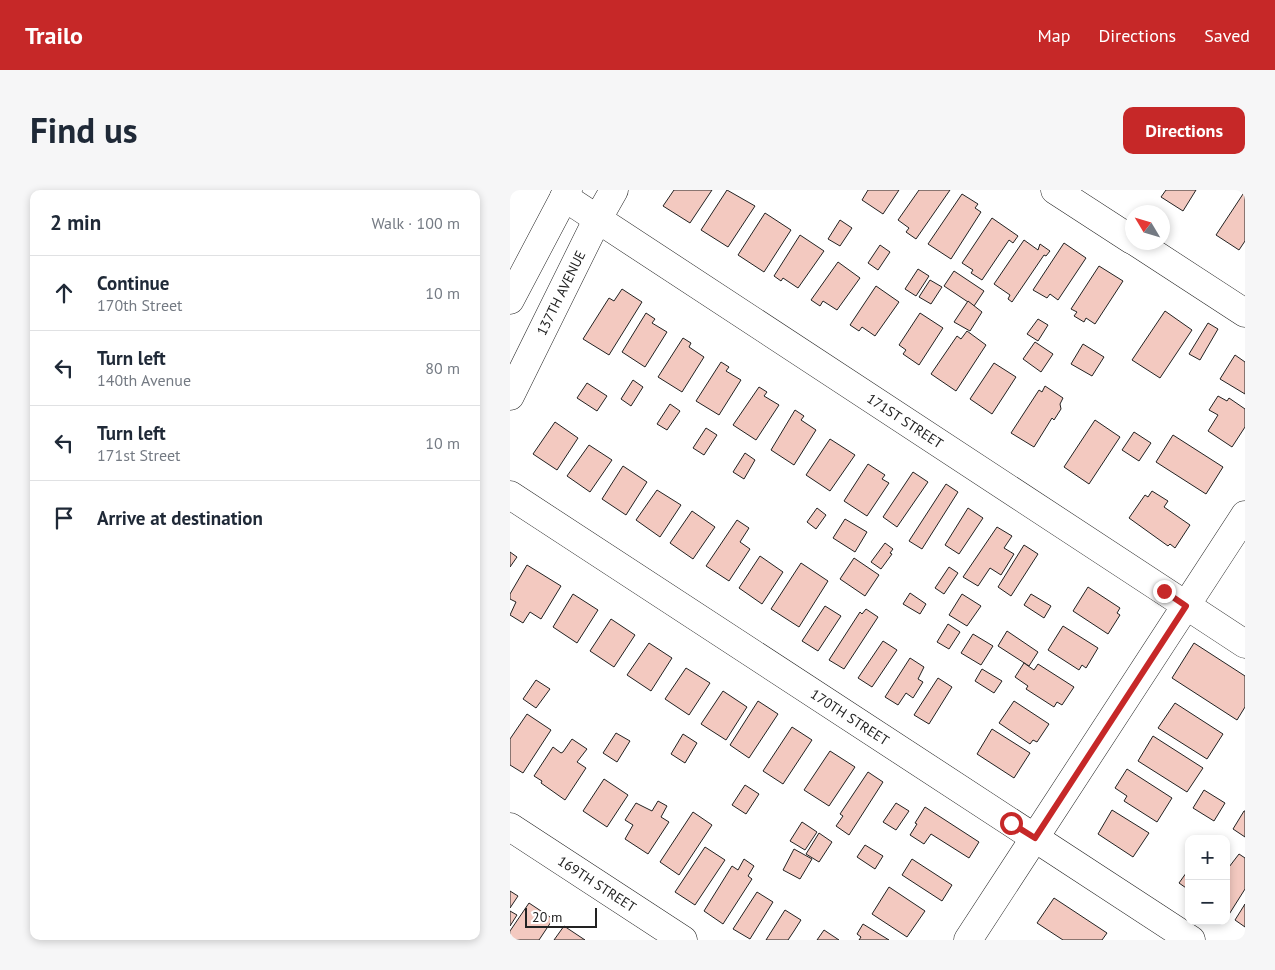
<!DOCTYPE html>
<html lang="en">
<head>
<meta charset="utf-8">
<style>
	body { margin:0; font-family:"PT Sans",sans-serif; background:#f6f6f7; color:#1f2937 }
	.controls { position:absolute; right:15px; bottom:15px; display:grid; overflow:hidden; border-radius:10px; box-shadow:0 2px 8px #0003 }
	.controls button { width:45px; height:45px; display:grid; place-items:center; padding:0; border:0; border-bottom:1px solid #e0e1e3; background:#fff; color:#1f2937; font:25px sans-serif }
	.compass { position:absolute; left:615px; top:15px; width:45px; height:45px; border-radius:50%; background:#fff; box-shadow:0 2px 8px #0003; rotate:308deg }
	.scale { position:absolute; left:15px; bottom:12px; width:72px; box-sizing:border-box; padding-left:5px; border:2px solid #222; border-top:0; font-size:14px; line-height:18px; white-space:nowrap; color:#222; -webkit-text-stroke:4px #fff; paint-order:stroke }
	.stop { position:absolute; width:15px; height:15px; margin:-11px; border:4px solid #c62828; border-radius:50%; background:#fff }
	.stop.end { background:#c62828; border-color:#fff; box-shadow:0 1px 5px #0008 }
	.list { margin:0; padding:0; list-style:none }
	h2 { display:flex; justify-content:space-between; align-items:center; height:65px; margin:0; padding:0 20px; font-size:21px }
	h2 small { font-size:16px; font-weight:400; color:#747a83 }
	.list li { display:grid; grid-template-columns:32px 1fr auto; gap:15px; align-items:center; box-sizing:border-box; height:75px; padding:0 20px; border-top:1px solid #e0e1e3 }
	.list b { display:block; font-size:19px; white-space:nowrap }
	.list p { margin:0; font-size:16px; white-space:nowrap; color:#747a83 }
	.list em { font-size:16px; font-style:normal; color:#747a83 }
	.icon { flex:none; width:28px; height:28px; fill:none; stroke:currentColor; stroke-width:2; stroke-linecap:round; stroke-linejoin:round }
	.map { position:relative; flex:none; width:735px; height:750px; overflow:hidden; border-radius:10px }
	header { display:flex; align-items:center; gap:30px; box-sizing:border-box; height:70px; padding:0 25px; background:#c62828; color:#fff }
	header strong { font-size:24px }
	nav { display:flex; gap:28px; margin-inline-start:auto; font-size:18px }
	.intro { display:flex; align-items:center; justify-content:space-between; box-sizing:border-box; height:120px; padding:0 30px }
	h1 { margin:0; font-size:35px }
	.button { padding:12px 22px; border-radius:10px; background:#c62828; color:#fff; font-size:18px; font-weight:700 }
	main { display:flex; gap:30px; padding:0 30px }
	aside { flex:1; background:#fff; border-radius:10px; box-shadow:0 2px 8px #0003 }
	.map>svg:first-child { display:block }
	.building { fill:#f3c9c0; stroke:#222 }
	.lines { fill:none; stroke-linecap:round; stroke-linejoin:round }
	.minor-casing { stroke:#222; stroke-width:29 }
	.minor { stroke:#fff; stroke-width:28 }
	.route { stroke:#c62828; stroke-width:6 }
	.labels { text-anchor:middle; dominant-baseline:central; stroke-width:4; stroke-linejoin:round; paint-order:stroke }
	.street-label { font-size:14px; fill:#222; stroke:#fff }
</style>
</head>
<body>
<header>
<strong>Trailo</strong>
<nav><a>Map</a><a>Directions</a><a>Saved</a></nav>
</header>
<div class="intro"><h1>Find us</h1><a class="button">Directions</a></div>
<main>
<aside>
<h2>2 min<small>Walk · 100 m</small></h2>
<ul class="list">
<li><svg class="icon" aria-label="ahead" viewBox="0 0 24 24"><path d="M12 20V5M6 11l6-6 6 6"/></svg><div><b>Continue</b><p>170th Street</p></div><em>10 m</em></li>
<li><svg class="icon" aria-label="left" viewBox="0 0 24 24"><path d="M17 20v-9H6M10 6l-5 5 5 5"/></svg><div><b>Turn left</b><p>140th Avenue</p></div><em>80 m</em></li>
<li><svg class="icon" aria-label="left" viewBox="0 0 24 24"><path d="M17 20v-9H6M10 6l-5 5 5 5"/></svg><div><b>Turn left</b><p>171st Street</p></div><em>10 m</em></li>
<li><svg class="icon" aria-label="arrive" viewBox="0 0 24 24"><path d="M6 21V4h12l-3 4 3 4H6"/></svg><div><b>Arrive at destination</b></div></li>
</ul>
</aside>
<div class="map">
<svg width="735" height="750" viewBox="0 0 735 750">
	<rect width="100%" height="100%" fill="#fff"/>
	<g class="building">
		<polygon points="164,0 202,0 180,33 153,16"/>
		<polygon points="217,0 245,16 218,57 191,40"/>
		<polygon points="358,0 389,0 373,24 352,10"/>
		<polygon points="409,0 440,0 406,49 396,42 399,38 388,30"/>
		<polygon points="656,0 686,0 673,21 651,7"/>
		<polygon points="735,1 735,51 729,60 706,45"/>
		<polygon points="452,4 468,14 465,18 471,22 441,69 418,54"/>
		<polygon points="255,23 281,40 254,82 228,65"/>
		<polygon points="482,28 508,46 503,53 499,50 472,90 461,83 463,80 452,73"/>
		<polygon points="330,30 342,38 330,56 318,49"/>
		<polygon points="290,45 314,61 288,98 273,88 271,91 264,86"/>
		<polygon points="514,50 528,60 530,54 540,61 536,66 534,65 502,112 498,109 500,105 484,94"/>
		<polygon points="554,53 576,68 548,110 540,104 537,108 523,100"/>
		<polygon points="370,55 380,62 368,80 358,73"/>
		<polygon points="328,72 350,88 327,120 313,111 310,116 301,110"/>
		<polygon points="589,76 613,91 585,134 576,128 574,132 564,126 567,122 561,119"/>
		<polygon points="408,79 419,86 406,106 395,99"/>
		<polygon points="444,81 474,101 464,116 434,96"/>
		<polygon points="420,90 432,97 421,114 409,107"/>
		<polygon points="366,96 389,112 365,146 352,137 349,141 340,135"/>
		<polygon points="112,99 132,112 99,165 73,149 99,108 104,111"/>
		<polygon points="458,111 472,122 460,141 444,132"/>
		<polygon points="655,121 682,140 650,188 622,170"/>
		<polygon points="136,123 145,129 142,133 157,142 135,177 112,162"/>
		<polygon points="410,123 433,138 409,175 393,164 396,160 389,155"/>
		<polygon points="528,129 538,135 528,151 517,144"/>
		<polygon points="698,133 708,139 690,170 679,164"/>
		<polygon points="457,141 476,155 446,201 421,184 447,146 451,149"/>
		<polygon points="173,148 181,153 179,157 194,167 172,202 148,187"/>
		<polygon points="525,152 543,164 531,182 513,169"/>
		<polygon points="573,154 594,167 582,186 561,174"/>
		<polygon points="725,165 735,172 735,204 710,189"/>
		<polygon points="211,172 219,177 216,181 231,190 209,225 186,211"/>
		<polygon points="484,173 506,187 482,224 460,209"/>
		<polygon points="123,190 133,197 121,216 111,209"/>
		<polygon points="77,193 97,206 87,221 67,208"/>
		<polygon points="535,196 553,208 550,214 551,219 544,230 542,228 524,257 501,243 529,200 532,202"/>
		<polygon points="249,197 257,202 254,206 269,215 246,250 223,235"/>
		<polygon points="708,206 717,211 719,208 735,219 735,237 722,257 698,241 708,225 699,220"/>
		<polygon points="160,214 170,221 157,240 147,234"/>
		<polygon points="285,220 294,226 291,230 306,240 284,275 261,260"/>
		<polygon points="585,230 610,247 579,294 554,277"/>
		<polygon points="45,232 68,248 47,280 23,264"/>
		<polygon points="196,238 207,245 194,265 183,258"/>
		<polygon points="624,242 641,253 629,271 612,260"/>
		<polygon points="663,245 713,277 696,304 646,272"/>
		<polygon points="320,249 345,265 320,301 296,285"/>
		<polygon points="79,255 102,270 80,302 57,286"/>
		<polygon points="235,263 245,270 234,289 223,282"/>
		<polygon points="358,274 375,285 372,289 379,293 357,326 334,311"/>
		<polygon points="113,276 137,292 116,325 92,309"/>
		<polygon points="403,282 418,292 387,337 373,327"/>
		<polygon points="436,294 448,302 412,359 399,351"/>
		<polygon points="147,300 171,315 150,347 126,330"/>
		<polygon points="642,301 658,311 654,317 680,335 665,358 660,354 658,356 619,328 635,305 638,307"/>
		<polygon points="307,318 316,325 306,339 297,332"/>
		<polygon points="458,318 473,328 449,364 435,355"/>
		<polygon points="182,321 205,337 183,369 160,353"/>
		<polygon points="335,329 357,342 345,362 323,348"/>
		<polygon points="227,330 239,338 230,352 240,359 219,391 196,376"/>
		<polygon points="487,337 502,346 494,358 504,364 491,385 480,378 468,396 453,387"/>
		<polygon points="375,353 383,359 380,363 382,364 371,379 361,372"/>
		<polygon points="514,355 528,364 501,406 488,397"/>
		<polygon points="0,362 7,367 0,377"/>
		<polygon points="250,366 273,382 252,414 229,398"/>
		<polygon points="344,368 369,385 355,406 330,389"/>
		<polygon points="291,373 318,391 289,437 261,419"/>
		<polygon points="17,375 51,396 31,429 20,422 13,433 0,425 6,412 0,409 0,404"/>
		<polygon points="439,377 448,383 434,404 425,398"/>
		<polygon points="578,397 610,418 607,423 610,425 598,444 563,421"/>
		<polygon points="400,403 416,414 410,424 393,414"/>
		<polygon points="63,404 88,420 67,453 43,437"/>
		<polygon points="452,404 471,416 457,436 439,425"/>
		<polygon points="521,404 541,416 534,428 514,415"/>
		<polygon points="315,416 331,426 308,461 292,451"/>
		<polygon points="356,419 368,427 334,479 319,470 350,422 352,424"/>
		<polygon points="101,429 125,445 104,477 80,461"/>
		<polygon points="438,434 450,442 439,459 427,452"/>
		<polygon points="553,436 588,458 576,478 572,475 569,480 538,460"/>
		<polygon points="497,441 528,462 519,476 488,456"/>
		<polygon points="463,444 483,456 471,475 451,463"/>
		<polygon points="373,451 387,460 362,497 348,488"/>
		<polygon points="139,453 162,468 141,501 117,485"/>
		<polygon points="684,453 735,486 735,517 727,530 662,488"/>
		<polygon points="400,468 414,477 408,489 413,492 403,508 396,503 388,515 375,507"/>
		<polygon points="514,473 524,480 528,474 564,497 552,515 547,512 544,517 516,499 518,496 505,487"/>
		<polygon points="176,478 200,493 179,525 155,509"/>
		<polygon points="472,479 492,491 484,503 465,491"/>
		<polygon points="428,488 442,497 419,534 404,525"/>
		<polygon points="26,490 40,499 26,518 13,509"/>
		<polygon points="213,501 237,517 216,550 191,534"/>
		<polygon points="248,511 268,524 239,568 220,555"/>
		<polygon points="504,511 539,534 527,552 523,550 520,554 489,533"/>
		<polygon points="665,513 713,544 697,569 648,538"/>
		<polygon points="17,524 41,540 13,583 0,575 0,549"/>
		<polygon points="282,537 302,550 273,594 253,581"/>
		<polygon points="482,539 520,563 504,588 467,564"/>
		<polygon points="106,543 120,551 107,572 93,563"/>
		<polygon points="173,544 187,553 175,573 161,564"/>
		<polygon points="643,546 693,578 677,602 628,571"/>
		<polygon points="62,549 77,559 67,572 76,578 55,610 31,593 32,591 24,586 43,557 51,563 53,562"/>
		<polygon points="320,561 345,577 319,616 294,600"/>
		<polygon points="617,579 662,608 647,632 614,611 617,606 605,598"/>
		<polygon points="358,582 373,592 339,645 326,636 333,626 330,624"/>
		<polygon points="94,589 118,605 97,637 73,621"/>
		<polygon points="235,595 249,604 236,624 222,615"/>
		<polygon points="694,600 715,613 704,631 683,618"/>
		<polygon points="148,611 157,616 151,627 159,632 138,664 115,649 123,635 115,630 126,613 142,621"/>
		<polygon points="386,613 399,621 386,640 373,632"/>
		<polygon points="415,617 469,652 459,668 421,644 414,654 400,645 407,634 405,633"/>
		<polygon points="602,620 639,643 623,667 588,644"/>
		<polygon points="734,621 735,621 735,647 723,639"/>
		<polygon points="183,622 202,635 169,685 150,672"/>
		<polygon points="292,632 307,642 295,660 280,651"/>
		<polygon points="309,643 322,652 309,672 296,664"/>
		<polygon points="355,655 373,666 365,679 347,667"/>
		<polygon points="195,657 215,670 185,715 165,702"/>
		<polygon points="284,659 302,669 290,689 273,680"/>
		<polygon points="729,664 735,668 735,699 718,726 716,724 716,681"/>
		<polygon points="234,669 244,676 238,686 242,689 213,734 194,721 222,676 228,680"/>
		<polygon points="402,669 442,695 432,711 392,685"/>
		<polygon points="679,679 679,700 669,693"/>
		<polygon points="379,697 415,721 397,747 362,724"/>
		<polygon points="0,701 8,706 0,718"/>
		<polygon points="247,702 263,712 240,749 223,739"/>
		<polygon points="544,708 597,743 592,750 553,750 527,733"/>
		<polygon points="19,713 43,729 29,750 5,750 0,747 0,741"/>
		<polygon points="735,714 735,737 725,730"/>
		<polygon points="275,720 291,730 284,741 278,750 256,750"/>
		<polygon points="0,721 7,725 0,736"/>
		<polygon points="353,734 379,750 349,750 351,747 347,744"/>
		<polygon points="54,736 75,750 44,750"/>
		<polygon points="314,740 329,750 307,750"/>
	</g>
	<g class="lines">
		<g class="minor-casing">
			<g id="minor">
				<polyline points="545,0 622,50"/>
				<path id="s1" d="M54 7 735 454"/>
				<polyline points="626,52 735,123"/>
				<polyline points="0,110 58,0"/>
				<path id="s2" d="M0 206 87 30 104 0"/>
				<path id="s3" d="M0 305 681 750"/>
				<path id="s4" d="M0 637 173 750"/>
				<polyline points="458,750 735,325"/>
			</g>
		</g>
		<use href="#minor" class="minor"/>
	</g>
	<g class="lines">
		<polyline class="route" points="501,633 525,648 676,416 654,401"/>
	</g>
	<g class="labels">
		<g class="street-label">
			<text stroke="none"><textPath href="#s2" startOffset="115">137TH AVENUE</textPath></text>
			<text stroke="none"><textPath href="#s1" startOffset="408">171ST STREET</textPath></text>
			<text stroke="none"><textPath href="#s3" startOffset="406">170TH STREET</textPath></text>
			<text stroke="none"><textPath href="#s4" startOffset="104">169TH STREET</textPath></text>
		</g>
	</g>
</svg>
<div class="controls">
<button>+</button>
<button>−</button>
</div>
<svg class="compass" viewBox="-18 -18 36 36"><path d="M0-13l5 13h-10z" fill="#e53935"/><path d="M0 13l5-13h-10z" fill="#747a83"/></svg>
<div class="scale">20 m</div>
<div class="stop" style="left:501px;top:633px"></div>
<div class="stop end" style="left:654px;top:401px"></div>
</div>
</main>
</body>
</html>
